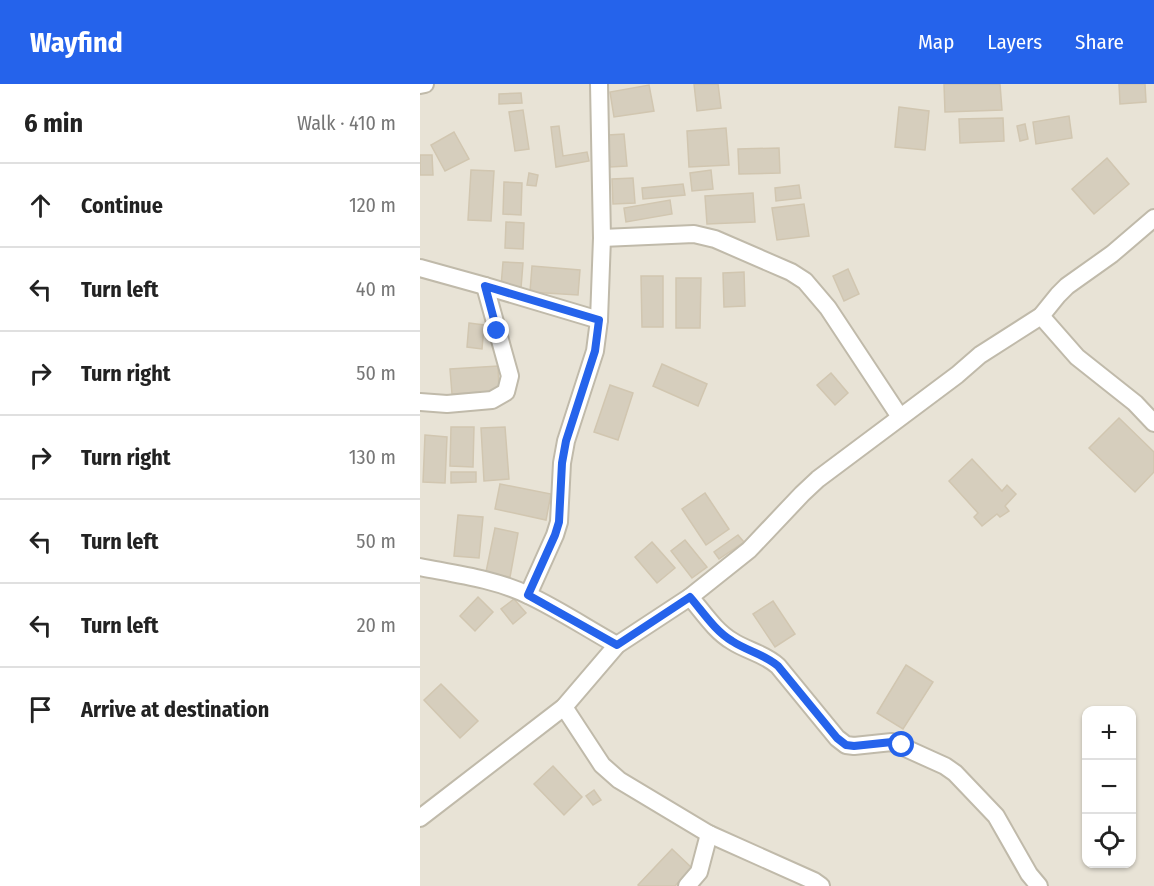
<!DOCTYPE html>
<html lang="en">
<head>
<meta charset="utf-8">
<style>
	body { margin:0; font-family:"Fira Sans Condensed",sans-serif; background:#f2f2f2; color:#222 }
	.controls { position:absolute; right:18px; bottom:18px; display:grid; overflow:hidden; border-radius:12px; box-shadow:0 2px 4px #0004 }
	.controls button { width:54px; height:54px; display:grid; place-items:center; padding:0; border:0; border-bottom:2px solid #e0e0e0; background:#fff; color:#222; font:30px sans-serif }
	.stop { position:absolute; width:18px; height:18px; margin:-14px; border:4px solid #2563eb; border-radius:50%; background:#fff }
	.stop.end { background:#2563eb; border-color:#fff; box-shadow:0 2px 6px #0008 }
	.list { margin:0; padding:0; list-style:none }
	h2 { display:flex; justify-content:space-between; align-items:center; height:78px; margin:0; padding:0 24px; font-size:26px }
	h2 small { font-size:20px; font-weight:400; color:#767676 }
	.list li { display:grid; grid-template-columns:39px 1fr auto; gap:18px; align-items:center; box-sizing:border-box; height:84px; padding:0 24px; border-top:2px solid #e0e0e0 }
	.list b { display:block; font-size:22px; white-space:nowrap }
	.list em { font-size:20px; font-style:normal; color:#767676 }
	.icon { flex:none; width:33px; height:33px; fill:none; stroke:currentColor; stroke-width:2; stroke-linecap:round; stroke-linejoin:round }
	.map { position:relative; flex:none; width:734px; height:802px; overflow:hidden }
	header { display:flex; align-items:center; gap:36px; box-sizing:border-box; height:84px; padding:0 30px; background:#2563eb; color:#fff }
	header strong { font-size:28px }
	nav { display:flex; gap:33px; margin-inline-start:auto; font-size:21px }
	main { display:flex }
	aside { flex:1; background:#fff }
	.map>svg:first-child { display:block }
	.residential { fill:#e8e3d6; fill-rule:evenodd }
	.building { fill:#d6cebd; stroke:#d1c6b0; stroke-width:1.5 }
	.lines { fill:none; stroke-linecap:round; stroke-linejoin:round }
	.minor-casing { stroke:#c0baaa; stroke-width:20 }
	.minor { stroke:#fff; stroke-width:16 }
	.route { stroke:#2563eb; stroke-width:8 }
</style>
</head>
<body>
<header>
<strong>Wayfind</strong>
<nav><a>Map</a><a>Layers</a><a>Share</a></nav>
</header>
<main>
<aside>
<h2>6 min<small>Walk · 410 m</small></h2>
<ul class="list">
<li><svg class="icon" aria-label="ahead" viewBox="0 0 24 24"><path d="M12 20V5M6 11l6-6 6 6"/></svg><div><b>Continue</b></div><em>120 m</em></li>
<li><svg class="icon" aria-label="left" viewBox="0 0 24 24"><path d="M17 20v-9H6M10 6l-5 5 5 5"/></svg><div><b>Turn left</b></div><em>40 m</em></li>
<li><svg class="icon" aria-label="right" viewBox="0 0 24 24"><path d="M7 20v-9h11M14 6l5 5-5 5"/></svg><div><b>Turn right</b></div><em>50 m</em></li>
<li><svg class="icon" aria-label="right" viewBox="0 0 24 24"><path d="M7 20v-9h11M14 6l5 5-5 5"/></svg><div><b>Turn right</b></div><em>130 m</em></li>
<li><svg class="icon" aria-label="left" viewBox="0 0 24 24"><path d="M17 20v-9H6M10 6l-5 5 5 5"/></svg><div><b>Turn left</b></div><em>50 m</em></li>
<li><svg class="icon" aria-label="left" viewBox="0 0 24 24"><path d="M17 20v-9H6M10 6l-5 5 5 5"/></svg><div><b>Turn left</b></div><em>20 m</em></li>
<li><svg class="icon" aria-label="arrive" viewBox="0 0 24 24"><path d="M6 21V4h12l-3 4 3 4H6"/></svg><div><b>Arrive at destination</b></div></li>
</ul>
</aside>
<div class="map">
<svg width="734" height="802" viewBox="0 0 734 802">
	<rect width="100%" height="100%" fill="#f4f1e8"/>
	<path class="residential" d="M0 0H734V802H0ZM666 626H712V780H666Z"/>
	<g class="building">
		<polygon points="274,0 298,0 301,24 277,27"/>
		<polygon points="524,0 580,0 582,26 525,28"/>
		<polygon points="699,0 725,0 726,18 700,20"/>
		<polygon points="229,1 234,27 194,33 190,8"/>
		<polygon points="101,9 102,19 79,20 79,10"/>
		<polygon points="479,23 509,27 505,66 475,63"/>
		<polygon points="103,26 109,65 95,67 89,28"/>
		<polygon points="649,32 652,54 616,60 613,38"/>
		<polygon points="583,34 584,57 540,59 539,35"/>
		<polygon points="605,40 608,55 600,57 597,42"/>
		<polygon points="139,42 143,72 167,68 169,77 136,83 131,43"/>
		<polygon points="306,44 309,81 269,83 267,47"/>
		<polygon points="34,48 49,75 25,87 11,61"/>
		<polygon points="204,50 207,82 190,83 188,51"/>
		<polygon points="359,64 360,89 319,90 318,65"/>
		<polygon points="0,71 12,71 13,91 0,91"/>
		<polygon points="687,74 709,100 674,130 652,105"/>
		<polygon points="51,86 74,87 71,137 48,136"/>
		<polygon points="291,86 293,105 272,107 270,89"/>
		<polygon points="109,89 118,91 116,102 107,101"/>
		<polygon points="213,94 215,119 193,120 192,95"/>
		<polygon points="84,98 102,99 101,131 83,130"/>
		<polygon points="263,100 265,111 223,115 222,104"/>
		<polygon points="379,101 381,114 356,117 355,104"/>
		<polygon points="333,109 335,138 287,140 285,112"/>
		<polygon points="250,116 252,130 206,138 204,124"/>
		<polygon points="384,120 389,152 357,156 352,124"/>
		<polygon points="86,138 104,139 103,165 85,164"/>
		<polygon points="83,178 103,179 101,204 81,202"/>
		<polygon points="112,182 160,186 158,211 110,208"/>
		<polygon points="428,185 439,210 424,217 413,192"/>
		<polygon points="324,188 325,222 304,223 303,189"/>
		<polygon points="221,192 243,192 243,243 222,243"/>
		<polygon points="256,194 281,194 280,244 256,244"/>
		<polygon points="49,239 64,241 62,265 47,263"/>
		<polygon points="242,280 287,300 278,322 233,302"/>
		<polygon points="78,282 79,307 32,310 30,285"/>
		<polygon points="411,289 428,309 415,321 397,301"/>
		<polygon points="190,301 213,309 198,356 174,348"/>
		<polygon points="699,334 734,368 734,388 715,408 669,364"/>
		<polygon points="31,343 54,343 53,383 30,382"/>
		<polygon points="85,343 89,395 64,397 61,344"/>
		<polygon points="5,351 27,353 25,399 3,398"/>
		<polygon points="552,375 582,407 587,401 596,410 585,422 589,427 580,433 577,430 562,442 554,433 558,429 529,397"/>
		<polygon points="31,388 56,388 56,398 31,399"/>
		<polygon points="80,400 131,410 126,436 75,425"/>
		<polygon points="285,409 309,445 286,461 262,425"/>
		<polygon points="38,431 63,433 59,474 34,472"/>
		<polygon points="75,444 98,449 90,493 66,488"/>
		<polygon points="318,451 324,458 299,475 294,468"/>
		<polygon points="265,456 287,483 272,494 251,467"/>
		<polygon points="232,458 255,484 237,499 215,473"/>
		<polygon points="58,513 73,528 55,547 40,532"/>
		<polygon points="94,515 106,529 93,540 81,525"/>
		<polygon points="353,517 375,550 355,563 333,530"/>
		<polygon points="486,581 513,598 483,645 457,629"/>
		<polygon points="21,600 58,637 40,654 4,616"/>
		<polygon points="133,682 162,713 144,731 114,700"/>
		<polygon points="174,706 181,716 173,721 166,712"/>
		<polygon points="252,765 272,784 255,802 219,802 218,801"/>
	</g>
	<g class="lines">
		<g class="minor-casing">
			<g id="minor">
				<polyline points="0,1 5,0"/>
				<polyline points="182,154 274,150 295,155 371,188 385,197 408,224 480,333"/>
				<polyline points="0,184 65,202 179,236"/>
				<polyline points="621,232 657,273 715,319 734,339"/>
				<polyline points="0,318 27,320 72,316 86,308 90,292 65,202"/>
				<path d="M0 483C36 490 75 495 108 511 138 525 168 545 197 561"/>
				<polyline points="108,511 135,451 139,438 142,379 146,357 175,267 179,236 182,154 179,0"/>
				<path d="M270 513C283 528 295 547 312 557 327 567 344 569 358 582L417 654 426 661 434 662 472 658 525 682 535 689 576 732 609 790 619 802"/>
				<polyline points="144,623 182,681 199,696 289,750 394,797 401,802"/>
				<polyline points="0,734 144,623 197,561 270,513 329,466 382,410 398,395 537,291 560,271 621,232 638,211 647,202 692,170 734,134"/>
				<polyline points="267,802 279,788 289,750"/>
			</g>
		</g>
		<use href="#minor" class="minor"/>
	</g>
	<g class="lines">
		<path class="route" d="M77 247 65 202 179 236 175 267 146 357 142 379 139 438 135 451 108 511 197 561 270 513C283 528 295 547 312 557 327 567 344 570 358 582L417 654 426 661 434 662 472 658 482 661"/>
	</g>
</svg>
<div class="controls">
<button>+</button>
<button>−</button>
<button><svg class="icon" aria-label="locate" viewBox="0 0 24 24"><circle cx="12" cy="12" r="6"/><path d="M12 2v4M12 18v4M2 12h4M18 12h4"/></svg></button>
</div>
<div class="stop" style="left:482px;top:661px"></div>
<div class="stop end" style="left:77px;top:247px"></div>
</div>
</main>
</body>
</html>
